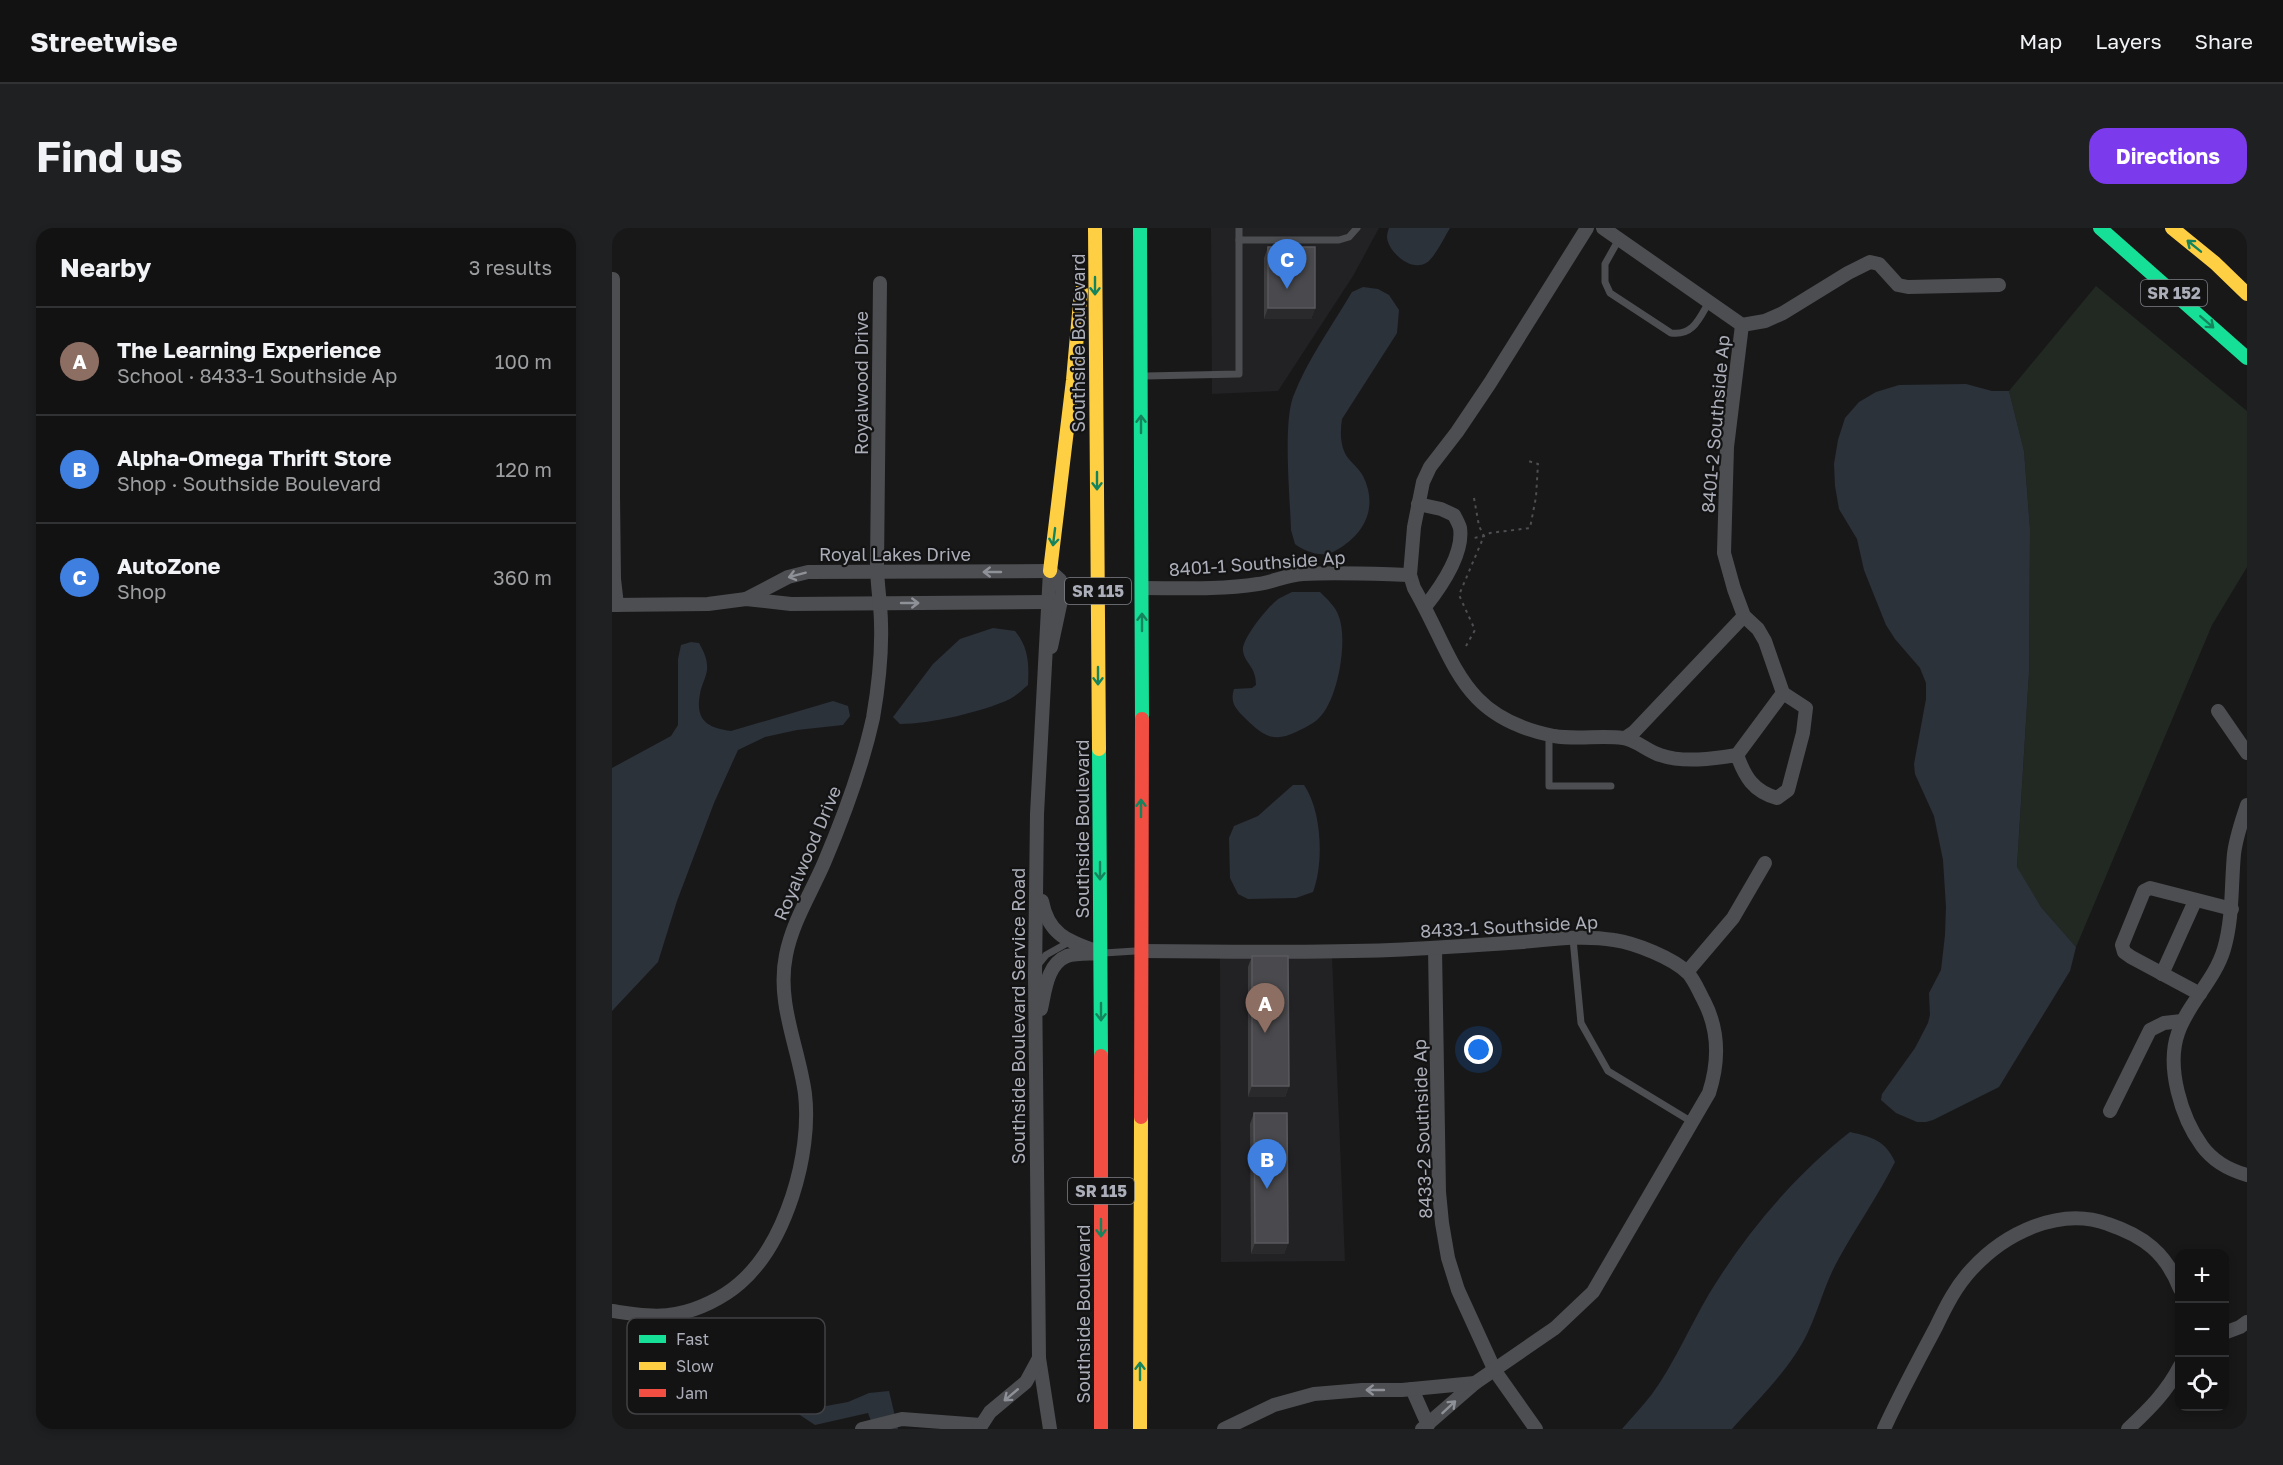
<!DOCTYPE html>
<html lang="en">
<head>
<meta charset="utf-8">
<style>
	body { margin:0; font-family:"Golos Text",sans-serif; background:#1f2021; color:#f1f3f6 }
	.controls { position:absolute; right:18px; bottom:18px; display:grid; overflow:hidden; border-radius:12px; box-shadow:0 3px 9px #0003 }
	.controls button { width:54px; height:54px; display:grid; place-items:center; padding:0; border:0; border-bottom:2px solid #313233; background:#121213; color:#f1f3f6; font:30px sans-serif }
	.you { position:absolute; left:867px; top:822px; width:21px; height:21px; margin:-15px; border:4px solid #fff; border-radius:50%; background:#1a73e8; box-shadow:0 0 0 9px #1a73e833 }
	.badge { display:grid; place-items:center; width:39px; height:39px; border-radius:50%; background:#7c3aed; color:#fff; font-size:20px; font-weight:700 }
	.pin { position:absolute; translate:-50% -50px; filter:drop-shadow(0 2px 3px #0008) }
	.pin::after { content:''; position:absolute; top:32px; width:21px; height:18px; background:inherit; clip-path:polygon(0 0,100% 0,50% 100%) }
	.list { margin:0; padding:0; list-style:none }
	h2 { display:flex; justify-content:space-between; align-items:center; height:78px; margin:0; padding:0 24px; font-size:26px }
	h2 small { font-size:20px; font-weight:400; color:#9c9ea0 }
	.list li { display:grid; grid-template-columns:39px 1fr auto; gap:18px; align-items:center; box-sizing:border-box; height:108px; padding:0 24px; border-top:2px solid #313233 }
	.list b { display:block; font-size:22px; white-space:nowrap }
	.list p { margin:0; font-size:20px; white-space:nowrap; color:#9c9ea0 }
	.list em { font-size:20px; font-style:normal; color:#9c9ea0 }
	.icon { flex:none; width:33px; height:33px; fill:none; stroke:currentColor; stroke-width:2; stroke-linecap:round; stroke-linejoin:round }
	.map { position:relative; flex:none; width:1635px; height:1201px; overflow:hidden; border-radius:18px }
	header { display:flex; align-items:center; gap:36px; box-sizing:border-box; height:84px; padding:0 30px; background:#121213; border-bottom:2px solid #313233 }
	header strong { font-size:28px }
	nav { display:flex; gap:33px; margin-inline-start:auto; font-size:21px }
	.intro { display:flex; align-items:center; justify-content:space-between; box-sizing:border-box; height:144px; padding:0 36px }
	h1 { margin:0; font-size:42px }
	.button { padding:15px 27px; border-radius:18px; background:#7c3aed; color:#fff; font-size:21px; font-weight:700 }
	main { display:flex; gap:36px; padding:0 36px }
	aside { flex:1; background:#121213; border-radius:18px; box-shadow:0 3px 9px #0003 }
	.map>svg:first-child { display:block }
	.built { fill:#222224 }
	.green { fill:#222923 }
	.water { fill:#2c323a }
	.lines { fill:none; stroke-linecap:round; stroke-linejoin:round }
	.path { stroke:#4e4f52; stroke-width:2; stroke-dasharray:3 4.5; stroke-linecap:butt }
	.lane { stroke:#4d4e51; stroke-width:7 }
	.street { stroke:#4d4e51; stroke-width:14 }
	.fast { stroke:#16e098; stroke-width:14 }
	.slow { stroke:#ffcf43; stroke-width:14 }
	.jam { stroke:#f24e42; stroke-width:14 }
	.wall { fill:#3e3e41 }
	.shaded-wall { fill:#2a2a2c }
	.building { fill:#4a4a4e; stroke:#595a5e; stroke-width:1.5 }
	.oneway { stroke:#15845d }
	.oneway2 { stroke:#8f9199 }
	.labels { text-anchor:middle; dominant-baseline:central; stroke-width:4.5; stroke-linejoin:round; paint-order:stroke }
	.shield { fill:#131314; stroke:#7d8087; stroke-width:1.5 }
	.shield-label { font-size:16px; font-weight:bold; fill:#abaeb8 }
	.street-label { font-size:18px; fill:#abaeb8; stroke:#131314 }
	.key { fill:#131314; stroke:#414245; stroke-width:1.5 }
	.key-label { font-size:16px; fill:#abaeb8 }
</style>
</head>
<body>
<header>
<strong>Streetwise</strong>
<nav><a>Map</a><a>Layers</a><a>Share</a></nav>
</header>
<div class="intro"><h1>Find us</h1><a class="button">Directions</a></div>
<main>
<aside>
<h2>Nearby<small>3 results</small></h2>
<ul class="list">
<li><span class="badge" style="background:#8d6e63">A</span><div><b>The Learning Experience</b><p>School · 8433-1 Southside Ap</p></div><em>100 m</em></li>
<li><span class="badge" style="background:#3f7fe0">B</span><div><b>Alpha-Omega Thrift Store</b><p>Shop · Southside Boulevard</p></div><em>120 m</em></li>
<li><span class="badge" style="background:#3f7fe0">C</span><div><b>AutoZone</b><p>Shop</p></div><em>360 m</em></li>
</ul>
</aside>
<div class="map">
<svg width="1635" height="1201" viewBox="0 0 1635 1201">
	<rect width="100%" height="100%" fill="#181819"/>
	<g class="built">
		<polygon points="599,0 767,0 741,48 666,163 600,166"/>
		<polygon points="608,729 720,729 733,1033 609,1034"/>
	</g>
	<polygon class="green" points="1484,58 1635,183 1635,339 1600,397 1464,719 1429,679 1405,640 1417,444 1418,301 1412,223 1397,163"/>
	<g class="water">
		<path d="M777 0H838C833 8 822 31 814 35 799 44 776 24 775 9 775 6 776 3 777 0Z"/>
		<path d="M751 59 766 61 777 67 787 82 785 105 730 191C728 204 728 219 736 230 741 236 748 242 751 248 767 280 752 308 721 324 709 330 692 323 683 316L679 302C678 268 671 198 681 169 695 132 720 98 740 64Z"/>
		<polygon points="1354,156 1380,163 1397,163 1412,223 1418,301 1417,444 1405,639 1429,679 1464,719 1458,743 1387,859 1321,892 1314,894 1305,894 1284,885 1269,872 1270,866 1303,820 1316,795 1318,787 1317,765 1329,742 1333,707 1334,679 1331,632 1322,588 1303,546 1302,536 1314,471 1314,455 1308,440 1283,411 1274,397 1252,342 1245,311 1227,281 1223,258 1222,236 1226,212 1233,190 1247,174 1264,164 1287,157"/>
		<path d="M680 364H708C715 371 724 379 727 389 736 413 726 472 707 490 701 496 692 500 684 504 675 508 667 511 657 508 648 505 639 496 632 489 623 480 618 474 622 461L640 460 644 457C644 438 633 436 631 423 629 412 655 380 664 373 668 369 675 367 680 364Z"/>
		<path d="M381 400 403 403C417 420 417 436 416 457 410 462 404 468 398 471 370 484 318 496 288 496L281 489 321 436 348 411Z"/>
		<path d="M79 414 87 415C92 424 96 432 95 442 94 450 89 458 88 466 83 492 95 500 119 503L221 473 236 478 238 488 231 497 185 502 153 509 126 522 102 575 65 673 46 734 0 783V540L59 508 66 497V431L69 417Z"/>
		<path d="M681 557H692C710 583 712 635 701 664L684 670 636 671 626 666 618 650 617 610 622 598 646 588Z"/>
		<path d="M1238 904C1260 909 1273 912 1283 934 1266 968 1244 999 1226 1032 1213 1055 1207 1081 1196 1104 1180 1139 1145 1173 1120 1201H1010C1020 1189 1031 1178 1040 1166 1062 1136 1078 1098 1097 1066 1134 1005 1181 949 1238 904Z"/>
		<polygon points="185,1156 198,1168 203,1180 236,1174 257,1165 277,1163 286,1201 262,1201 256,1185 203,1197 185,1185 171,1168 174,1158"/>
	</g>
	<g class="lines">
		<g class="path">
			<polyline points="862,270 867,298 872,308 878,305 918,300 924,269 926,236 913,232"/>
			<polyline points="854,418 863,402 847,367 872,308 862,310"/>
		</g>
		<g class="lane">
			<path d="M1007 11 993 36V54L998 65 1059 105C1081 108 1087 91 1097 74"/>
			<polyline points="627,12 727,12 737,9 745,0"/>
			<polyline points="534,148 627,146 627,0"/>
			<polyline points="937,507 937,558 999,558"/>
			<polyline points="961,711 969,795 996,843 1080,894"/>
			<polyline points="492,725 523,723"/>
			<polyline points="425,738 434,727 459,713"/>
		</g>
		<g class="street">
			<path d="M975 0 878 155 845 204 818 239 811 254 802 299 798 347 802 360C844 433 847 489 942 508 965 512 988 507 1011 510 1023 511 1035 523 1048 527 1071 535 1101 531 1125 527"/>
			<polyline points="991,0 1130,97"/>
			<polyline points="1,51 1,269 2,351 5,377"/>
			<polyline points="1130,97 1153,93 1171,85 1236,45 1258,34 1267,36 1286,57 1296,59 1387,57"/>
			<path d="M806 276 829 281 842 287C844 291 847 296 848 300 852 326 828 360 813 379"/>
			<polyline points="438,343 425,586 423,748 427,1130 438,1201"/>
			<polyline points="438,343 448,352 451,363 439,419"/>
			<path d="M530 360C568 360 607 362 646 356 661 354 675 347 691 346 726 344 763 346 798 347"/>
			<polyline points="134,371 176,349 196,344 438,343"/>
			<polyline points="0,377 96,376 134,371 179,376 435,374"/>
			<polyline points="1606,483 1635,525"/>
			<polyline points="1013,510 1022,504 1132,388"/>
			<path d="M1125 527C1133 549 1141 563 1165 570L1176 562 1191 505 1194 480 1171 465 1153 413 1146 401 1132 388 1122 361 1112 325 1115 219 1130 97"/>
			<polyline points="1125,527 1171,465"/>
			<path d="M1635 577C1630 593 1624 609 1622 626 1619 658 1621 690 1612 721 1603 752 1576 775 1566 805 1554 839 1569 889 1590 918 1601 933 1617 942 1635 947"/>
			<path d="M430 673C436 705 454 713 484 723"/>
			<polyline points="823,720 827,964 830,995 836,1030 846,1062 883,1143 924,1201"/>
			<path d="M529 723C612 724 696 725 779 722 823 720 867 717 911 714 940 711 972 707 1002 712 1023 715 1061 730 1076 745 1083 753 1087 764 1092 773 1107 802 1107 834 1097 865L981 1064 943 1100 863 1155 810 1201"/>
			<polyline points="1075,744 1121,690 1153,635"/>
			<polyline points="1550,746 1583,673"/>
			<polyline points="1588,766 1519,729 1512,724 1510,717 1532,663 1538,660 1620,681"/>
			<path d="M429 781C433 763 435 736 455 728 465 725 479 726 489 725"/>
			<polyline points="1498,883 1538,802 1552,795 1570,793"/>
			<path d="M0 1083C21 1086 43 1090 64 1086 86 1082 111 1070 128 1055 174 1015 200 926 193 866 187 820 164 775 174 727 180 695 199 665 212 635 232 588 250 540 261 490 266 461 270 426 269 396 269 377 265 357 265 337 266 243 267 149 268 55"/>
			<polyline points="1612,1105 1628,1099 1635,1094"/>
			<polyline points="800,1161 816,1197"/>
			<polyline points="250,1201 290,1191 369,1197"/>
			<polyline points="367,1201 378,1184 414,1154 427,1130"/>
			<polyline points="612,1201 662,1177 702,1166 750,1162 790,1162 863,1155"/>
			<path d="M1272 1201C1288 1166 1306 1133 1324 1099 1334 1078 1344 1058 1360 1041 1393 1005 1448 978 1496 996 1532 1008 1554 1025 1568 1061"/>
			<path d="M1516 1201C1536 1182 1555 1164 1568 1138"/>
		</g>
		<g class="fast">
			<polyline points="528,0 530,491"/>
			<polyline points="1488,0 1635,130"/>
			<polyline points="487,521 489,828"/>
		</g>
		<g class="slow">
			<polyline points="483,0 487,521"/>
			<polyline points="1560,0 1603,35 1635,66"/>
			<polyline points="438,343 461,152 469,63"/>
			<polyline points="528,1201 529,889"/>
		</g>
		<g class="jam">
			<polyline points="489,828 489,1201"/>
			<polyline points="529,889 530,491"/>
		</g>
	</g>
	<g class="wall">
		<polygon points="656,19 703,80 699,91 652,91 652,30"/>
		<polygon points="640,728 677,858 673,869 636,869 636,739"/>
		<polygon points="642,885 676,1015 672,1026 639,1026 638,896"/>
	</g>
	<g class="shaded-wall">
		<polygon points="656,80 703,80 699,91 652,91"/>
		<polygon points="640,858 677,858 673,869 636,869"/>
		<polygon points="643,1015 676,1015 672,1026 639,1026"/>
	</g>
	<g class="building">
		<rect x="656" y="19" width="47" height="61"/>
		<polygon points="640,728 676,728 677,858 640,858"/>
		<polygon points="642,885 675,885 676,1015 643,1015"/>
	</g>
	<defs><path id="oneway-shaft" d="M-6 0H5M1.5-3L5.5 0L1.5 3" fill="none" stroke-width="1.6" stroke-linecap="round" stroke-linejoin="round" transform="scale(1.5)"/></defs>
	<g class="oneway">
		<use href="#oneway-shaft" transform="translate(1582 18) rotate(-141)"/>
		<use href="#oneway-shaft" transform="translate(483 58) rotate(90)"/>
		<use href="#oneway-shaft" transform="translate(1595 94) rotate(41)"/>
		<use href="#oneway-shaft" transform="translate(529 196) rotate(-90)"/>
		<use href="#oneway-shaft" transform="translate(485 253) rotate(90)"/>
		<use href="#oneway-shaft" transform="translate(442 309) rotate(97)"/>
		<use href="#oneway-shaft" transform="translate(530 394) rotate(-90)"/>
		<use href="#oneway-shaft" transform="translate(486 448) rotate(90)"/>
		<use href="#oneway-shaft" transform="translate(529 580) rotate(-90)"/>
		<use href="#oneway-shaft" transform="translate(488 643) rotate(90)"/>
		<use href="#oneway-shaft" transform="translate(489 784) rotate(90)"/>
		<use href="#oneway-shaft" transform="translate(489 1000) rotate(90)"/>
		<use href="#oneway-shaft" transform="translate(528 1143) rotate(-90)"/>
	</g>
	<g class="oneway2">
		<use href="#oneway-shaft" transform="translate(380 344) rotate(180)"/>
		<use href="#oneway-shaft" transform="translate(185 347) rotate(165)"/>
		<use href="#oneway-shaft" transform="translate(298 375)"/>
		<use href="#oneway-shaft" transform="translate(763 1162) rotate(180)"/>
		<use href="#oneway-shaft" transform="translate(399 1167) rotate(140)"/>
		<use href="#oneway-shaft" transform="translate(837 1179) rotate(-43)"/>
	</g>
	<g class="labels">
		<g class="shield">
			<rect x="1529" y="52" width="66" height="26" rx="4.5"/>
			<rect x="453" y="350" width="66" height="26" rx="4.5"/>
			<rect x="456" y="950" width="66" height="26" rx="4.5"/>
		</g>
		<g class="shield-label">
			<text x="1562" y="65">SR 152</text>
			<text x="486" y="363">SR 115</text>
			<text x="489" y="963">SR 115</text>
		</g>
		<g class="street-label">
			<text transform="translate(466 115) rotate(-90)">Southside Boulevard</text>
			<text transform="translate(249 155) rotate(-90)">Royalwood Drive</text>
			<text transform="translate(1103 196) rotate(-85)">8401-2 Southside Ap</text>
			<text x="283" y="326">Royal Lakes Drive</text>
			<text transform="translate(645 335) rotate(-4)">8401-1 Southside Ap</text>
			<text transform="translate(470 601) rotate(-90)">Southside Boulevard</text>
			<text transform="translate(195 625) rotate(-67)">Royalwood Drive</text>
			<text transform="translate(897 698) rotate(-3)">8433-1 Southside Ap</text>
			<text transform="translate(406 788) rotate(-90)">Southside Boulevard Service Road</text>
			<text transform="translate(810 901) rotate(-92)">8433-2 Southside Ap</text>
			<text transform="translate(471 1086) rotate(-90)">Southside Boulevard</text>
		</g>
	</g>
	<rect x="15" y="1090" width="198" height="96" rx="9" class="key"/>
	<rect x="27" y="1107" width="27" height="8" fill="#16e098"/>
	<rect x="27" y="1134" width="27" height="8" fill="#ffcf43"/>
	<rect x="27" y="1161" width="27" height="8" fill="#f24e42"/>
	<g class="key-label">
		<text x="64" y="1117">Fast</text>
		<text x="64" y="1144">Slow</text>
		<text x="64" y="1171">Jam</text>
	</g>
</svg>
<div class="controls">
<button>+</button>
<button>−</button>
<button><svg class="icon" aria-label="locate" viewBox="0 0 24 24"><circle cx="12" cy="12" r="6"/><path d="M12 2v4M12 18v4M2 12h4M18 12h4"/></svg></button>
</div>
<div class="you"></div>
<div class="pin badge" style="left:653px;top:805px;background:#8d6e63">A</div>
<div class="pin badge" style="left:655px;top:961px;background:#3f7fe0">B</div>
<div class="pin badge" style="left:675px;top:61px;background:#3f7fe0">C</div>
</div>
</main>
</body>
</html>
